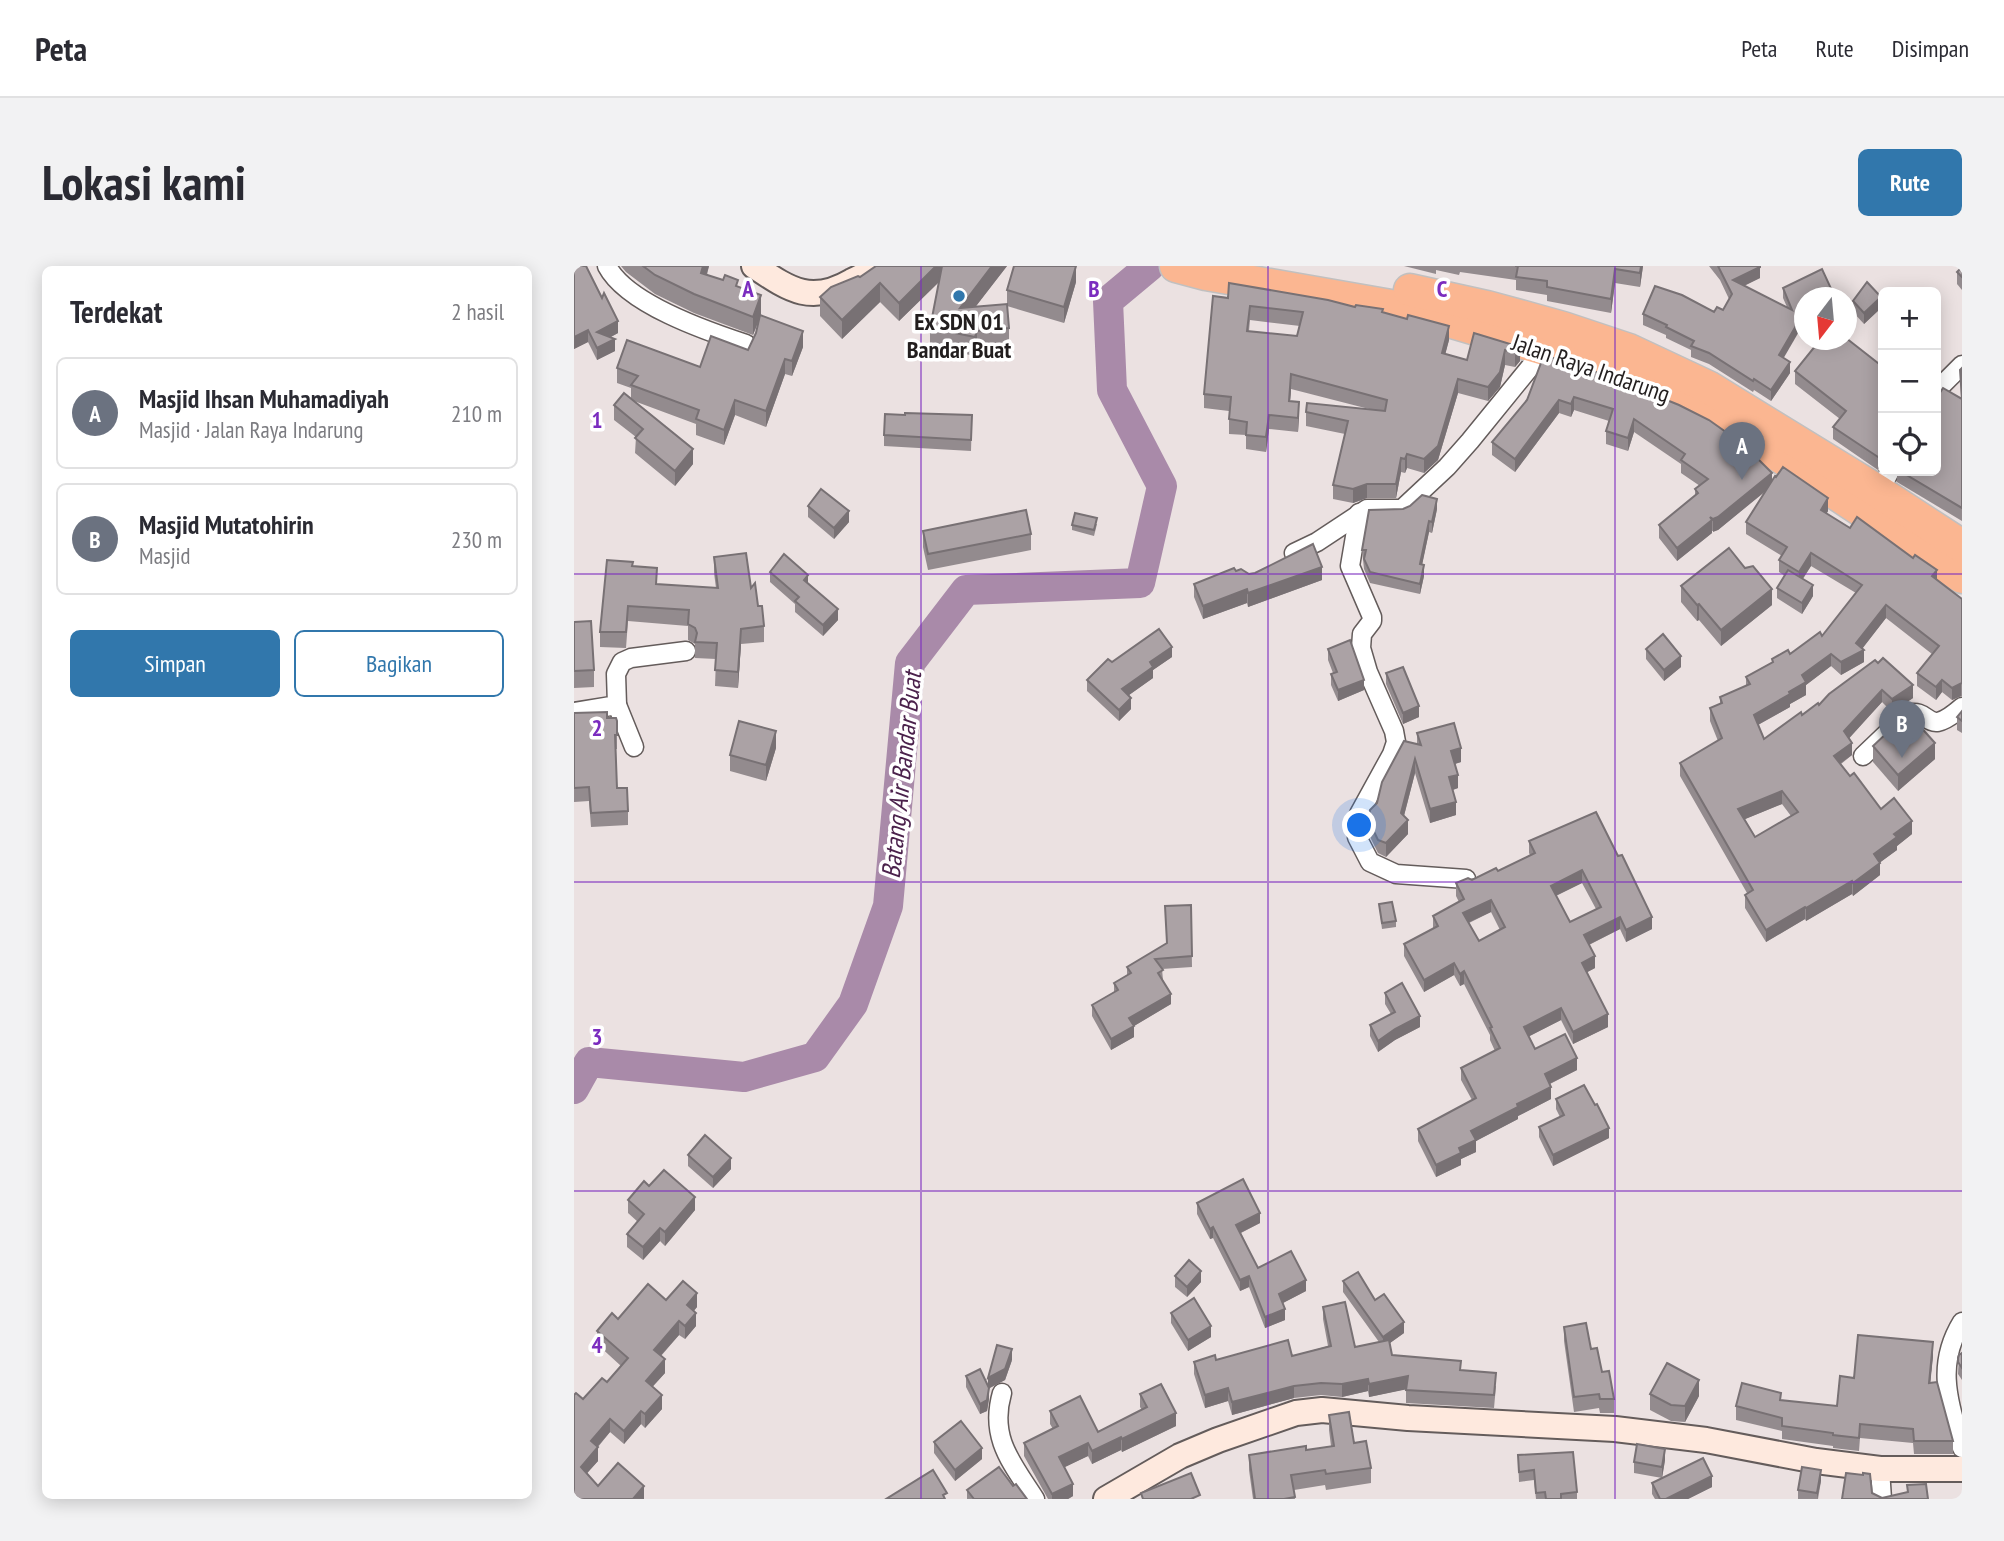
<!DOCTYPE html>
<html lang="id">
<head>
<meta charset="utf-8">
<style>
	body { margin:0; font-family:"PT Sans Narrow",sans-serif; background:#f2f2f3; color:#2b2b33 }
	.controls { position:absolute; right:21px; top:21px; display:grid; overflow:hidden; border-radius:10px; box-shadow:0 4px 18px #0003 }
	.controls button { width:63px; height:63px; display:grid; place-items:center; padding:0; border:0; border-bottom:2px solid #e1e1e2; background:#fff; color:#2b2b33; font:35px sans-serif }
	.compass { position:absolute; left:1220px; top:21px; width:63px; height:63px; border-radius:50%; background:#fff; box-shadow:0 4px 18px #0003; rotate:196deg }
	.you { position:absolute; left:786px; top:560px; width:24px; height:24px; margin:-18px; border:5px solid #fff; border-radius:50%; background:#1a73e8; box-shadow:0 0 0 10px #1a73e833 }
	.badge { display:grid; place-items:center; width:46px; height:46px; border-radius:50%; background:#3177ac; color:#fff; font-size:23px; font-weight:700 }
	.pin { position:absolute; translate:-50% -58px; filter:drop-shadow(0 2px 4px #0008) }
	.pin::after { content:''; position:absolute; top:37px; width:24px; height:21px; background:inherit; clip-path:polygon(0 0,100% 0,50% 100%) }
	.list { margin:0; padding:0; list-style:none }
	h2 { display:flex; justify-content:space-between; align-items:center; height:91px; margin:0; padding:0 28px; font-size:30px }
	h2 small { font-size:23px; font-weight:400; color:#7c7c81 }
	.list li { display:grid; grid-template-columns:46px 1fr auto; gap:21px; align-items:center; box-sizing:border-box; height:112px; margin:0 14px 14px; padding:0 14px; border:2px solid #e1e1e2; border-radius:10px }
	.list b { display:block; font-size:26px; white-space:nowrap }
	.list p { margin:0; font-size:23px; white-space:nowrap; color:#7c7c81 }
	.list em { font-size:23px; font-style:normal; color:#7c7c81 }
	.actions { display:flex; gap:14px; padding:21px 28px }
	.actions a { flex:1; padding:16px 0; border:2px solid #3177ac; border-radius:10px; text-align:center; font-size:24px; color:#3177ac }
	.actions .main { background:#3177ac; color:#fff }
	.icon { flex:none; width:38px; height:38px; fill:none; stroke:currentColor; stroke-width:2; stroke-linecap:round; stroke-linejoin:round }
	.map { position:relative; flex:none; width:1388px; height:1233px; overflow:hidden; border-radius:10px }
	header { display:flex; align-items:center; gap:42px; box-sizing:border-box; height:98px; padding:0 35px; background:#fff; border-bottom:2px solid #e1e1e2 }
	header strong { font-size:33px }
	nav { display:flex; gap:38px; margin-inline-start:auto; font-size:24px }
	.intro { display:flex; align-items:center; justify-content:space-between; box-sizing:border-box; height:168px; padding:0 42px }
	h1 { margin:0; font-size:49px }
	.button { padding:18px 32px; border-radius:10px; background:#3177ac; color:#fff; font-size:24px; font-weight:700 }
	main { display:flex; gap:42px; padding:0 42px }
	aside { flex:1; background:#fff; border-radius:10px; box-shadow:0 4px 18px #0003 }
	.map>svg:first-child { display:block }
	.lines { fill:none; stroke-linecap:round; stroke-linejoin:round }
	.river { stroke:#a98aa9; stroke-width:30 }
	.street-casing { stroke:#645c5b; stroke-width:21 }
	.secondary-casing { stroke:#645c5b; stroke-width:28 }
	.highway-casing { stroke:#c1c0c0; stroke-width:35 }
	.street { stroke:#fff; stroke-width:18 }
	.secondary { stroke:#fee9de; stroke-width:24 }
	.highway { stroke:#fbb691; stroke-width:32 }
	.wall { fill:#938b8e; fill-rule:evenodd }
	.shaded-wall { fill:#787174 }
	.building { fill:#aba2a5; stroke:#787174; stroke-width:2; fill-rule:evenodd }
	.grid { fill:none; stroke:#7b2cbf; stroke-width:2; stroke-opacity:0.55 }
	.poi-dot { fill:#3177ac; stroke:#fff; stroke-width:2.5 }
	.labels { text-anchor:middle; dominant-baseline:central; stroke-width:7; stroke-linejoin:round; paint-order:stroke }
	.poi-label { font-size:24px; font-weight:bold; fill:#221e1e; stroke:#fff }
	.street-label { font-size:24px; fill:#221e1e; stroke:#fff }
	.water-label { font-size:26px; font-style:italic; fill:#4b224c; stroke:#fff }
	.grid-label { font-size:23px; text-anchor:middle; font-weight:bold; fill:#7b2cbf; stroke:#fff; stroke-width:7; stroke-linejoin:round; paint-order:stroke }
</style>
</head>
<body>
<header>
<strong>Peta</strong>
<nav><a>Peta</a><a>Rute</a><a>Disimpan</a></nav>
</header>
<div class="intro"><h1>Lokasi kami</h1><a class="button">Rute</a></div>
<main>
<aside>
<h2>Terdekat<small>2 hasil</small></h2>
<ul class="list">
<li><span class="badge" style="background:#6b7280">A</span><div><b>Masjid Ihsan Muhamadiyah</b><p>Masjid · Jalan Raya Indarung</p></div><em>210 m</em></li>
<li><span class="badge" style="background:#6b7280">B</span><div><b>Masjid Mutatohirin</b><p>Masjid</p></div><em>230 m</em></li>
</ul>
<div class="actions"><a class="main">Simpan</a><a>Bagikan</a></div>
</aside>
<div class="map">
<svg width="1388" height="1233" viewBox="0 0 1388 1233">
	<rect width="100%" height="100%" fill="#ebe1e1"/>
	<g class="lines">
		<polyline class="river" points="0,823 15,796 170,811 241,791 279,738 314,640 336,397 392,324 566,317 588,220 538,124 534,35 576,0"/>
		<g class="street-casing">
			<g id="street">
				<path d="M33 0C53 38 132 65 172 78"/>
				<polyline points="1362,125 1388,99"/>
				<polyline points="1305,226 1316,205"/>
				<polyline points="785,247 776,300 798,351 798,355 788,368 787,382 794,406 820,465 822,476 818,488 785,548 783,571 796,596 822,608 892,613"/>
				<polyline points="720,287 743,276 793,243 828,243 873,201 896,175 975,78"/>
				<polyline points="43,439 60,481"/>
				<polyline points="0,446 43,439 42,408 48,396 57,392 112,385"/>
				<path d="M1289 490 1333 448C1359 441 1350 474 1388 441"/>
				<path d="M1388 1056C1361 1100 1375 1136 1388 1182"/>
				<path d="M428 1127C415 1172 438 1197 461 1233"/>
				<polyline points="1306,1203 1308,1233"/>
			</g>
		</g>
		<g class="secondary-casing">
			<g id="secondary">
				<path d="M180 0C216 24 237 39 278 15 287 11 295 7 302 0"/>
				<polyline points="532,1233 606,1190 644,1174 722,1147 748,1144 834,1152 1041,1163 1132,1174 1242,1195 1306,1203 1388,1203"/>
			</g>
		</g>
		<g class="highway-casing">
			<g id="highway">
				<polyline points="602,0 632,8 834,43 970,83 1037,105 1112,135 1151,154 1388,311"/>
				<polyline points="836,24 913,41 989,62 1055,84 1134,121 1305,226 1388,280"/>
			</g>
		</g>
		<use href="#street" class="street"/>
		<use href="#secondary" class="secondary"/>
		<use href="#highway" class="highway"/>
	</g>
	<g class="wall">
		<polygon points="0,0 44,67 37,71 41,85 23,94 14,76 0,83"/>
		<polygon points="47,0 135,0 133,9 164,20 187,48 187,50 229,81 218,110 211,108 192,161 161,149 150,179 122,169 122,158 60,135 119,198 101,220 61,187 62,171 40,154 40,139 57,132 57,122 43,117 43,102 126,101 174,84 182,67 186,52 179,69 120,47 81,28 52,6"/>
		<polygon points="433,0 401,41 435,62 435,80 403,83 401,90 356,81 356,62 365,16 325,55 306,36 268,73 246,50 246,31 286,11"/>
		<polygon points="830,0 1069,0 1066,21 1041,17 1037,47 973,35 973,29 942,24 942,14 886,6 885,9 862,4 862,8"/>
		<polygon points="1135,0 1186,0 1186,12 1170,20 1213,41 1209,32 1209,22 1260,32 1230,32 1209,92 1216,107 1197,135 1180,124 1179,126 1135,98 1117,91 1117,84 1092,72 1092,69 1069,59 1069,48 1149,44 1155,33 1146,14"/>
		<polygon points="1388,1 1388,24 1383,18 1383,6"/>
		<polygon points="502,16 490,57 433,40 433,24"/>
		<path d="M639 30 781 41 809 46 875 74 871 88 893 94 946 81V95L941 101 931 99 926 121 914 135 884 127 864 194 850 207 833 202 831 207 827 206 822 232H793L779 237 759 233V219L771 168 732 160V146L795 143 717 123 716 135 725 150 724 166 695 163 692 186 672 183V169L655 168V145L630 142V128ZM676 54 726 60 723 70 675 65Z"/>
		<polygon points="1279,35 1307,42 1290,58 1279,46"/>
		<path d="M970 89 1254 245 1252 248 1363 314 1388 333V430L1378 434 1368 426 1362 434 1343 420V407L1358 388 1312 352 1288 382 1290 396 1267 409 1257 400 1232 419V429L1216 438V441L1184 459 1190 473 1228 449 1245 439 1301 394 1339 432 1318 446 1308 436 1275 472 1278 489 1267 498 1276 510 1307 543 1338 568 1323 580V584L1306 596V609L1279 630 1278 628 1232 655 1231 653 1192 676 1171 642V629L1173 627 1106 510V497L1144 475 1136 455V442L1146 438V431L1172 420V411L1198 396V393L1216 388 1248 370 1282 327 1237 300 1229 313 1239 330 1228 348 1203 332V322L1211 310 1205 306V294L1208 290 1172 268V256L1191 225 1144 264 1138 265V267L1103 295 1085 272V259L1121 229V223L1126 220 1107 207V198L1060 166 1054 185 1032 178V165L1035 155 1000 144 997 151 985 147 941 206 918 189V176L953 134ZM1208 538 1217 550 1181 571 1171 553Z"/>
		<polygon points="1309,101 1304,204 1259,173 1259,161 1266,153 1221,118 1221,105"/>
		<polygon points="1388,102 1388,255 1323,216 1323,205 1362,205 1387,133 1386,104"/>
		<polygon points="398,149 397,185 310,180 310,169"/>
		<polygon points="234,240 275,256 260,273 234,251"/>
		<polygon points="863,243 858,267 855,266 848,298 850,310 846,328 796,317 790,303 788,284"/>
		<polygon points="523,258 520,270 498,264 498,259"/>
		<polygon points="349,265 457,268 457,284 354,304 349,281"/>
		<polygon points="140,291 177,322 190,360 190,376 167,378 164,422 141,420 142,393 121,392 121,378 114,374 114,360 54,355 52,382 26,381 26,366 59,300 83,318 142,322 140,307"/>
		<polygon points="662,305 675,308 748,314 674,341 673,337 629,353 620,331 620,318"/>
		<polygon points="196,306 234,318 264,354 249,370 221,346 221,338 196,316"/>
		<polygon points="1107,320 1198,339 1147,380 1125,354 1123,355 1107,336"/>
		<polygon points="0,356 20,404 20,421 0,422"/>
		<polygon points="754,383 790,424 764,435 757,419 757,408 759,407 754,394"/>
		<polygon points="1072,383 1107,401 1090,415 1072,393"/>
		<polygon points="598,391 579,404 579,412 555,429 557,443 545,455 513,425 513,414 538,396"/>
		<polygon points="812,407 845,451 829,458 812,418"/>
		<polygon points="1388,445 1388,467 1383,464 1383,451"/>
		<polygon points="0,447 33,452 43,469 43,483 42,483 43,522 54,545 54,559 17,561 15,535 0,536"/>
		<polygon points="843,467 887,496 881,498 884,522 879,524 882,549 856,557 841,507 830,550 834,568 812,591 804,587 795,569 795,555 803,537 843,479"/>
		<polygon points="1299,480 1361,493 1324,525 1299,496"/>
		<polygon points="202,482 192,515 156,505 156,489"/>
		<path d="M1022 546 1078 663 1052 676 1046 663 1015 679 1021 702 1013 706 1034 761 999 778 987 754 955 770 961 783 1003 804 976 818 977 833 944 850V853L902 875V886L887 893V899L862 911 844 875V863L898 834 887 814V802L921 785 916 774V769L890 718 886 720 880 709 850 726 830 690V678L859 663V650L885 636 882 630V617L924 605 956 589 955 587V575ZM1008 617 1022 643 996 656 982 630ZM917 646 926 664 905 675 895 657Z"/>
		<polygon points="805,638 822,655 822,661 808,663"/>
		<polygon points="617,639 618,701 588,703 589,714 597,738 560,760 560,771 537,784 518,750 518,739 540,726 540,717 553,709 553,701 593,678 591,640"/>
		<polygon points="811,727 846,761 821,774 804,786 796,770 796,759 817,748 811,738"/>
		<polygon points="982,833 1021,839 1035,872 979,900 965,871 965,861 986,851 982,843"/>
		<polygon points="114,889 157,903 139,922 114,900"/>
		<polygon points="75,920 121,944 91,980 86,975 69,994 53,981 53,968 64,956 54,947 54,934"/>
		<polygon points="623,937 686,957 667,967 684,1002 732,1025 709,1037 711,1054 691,1062 675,1021 666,1025 639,972 636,973 623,948"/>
		<polygon points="601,1010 627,1016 613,1031 601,1021"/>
		<polygon points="769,1015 801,1034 830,1067 816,1077 818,1089 887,1104 922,1120 920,1142 832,1137 832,1123 795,1131 794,1125 768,1131 747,1129 720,1132 658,1149 654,1135 631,1142 620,1108 620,1096 718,1090 754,1080 749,1053 749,1041 781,1081 805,1076 769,1026"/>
		<polygon points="92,1034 123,1041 120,1045 122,1060 111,1073 105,1069 87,1090 91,1107 78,1121 88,1143 71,1162 67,1158 50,1178 36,1166 24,1181 24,1195 13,1207 24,1220 70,1233 0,1233 9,1133 33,1116 47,1100 23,1078 23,1065 44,1053"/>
		<polygon points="597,1047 637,1071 614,1085 597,1057"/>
		<polygon points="990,1061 1017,1083 1040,1133 1040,1147 1026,1147 1025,1142 1000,1146 990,1075"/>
		<polygon points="1388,1087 1388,1114 1384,1108 1385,1089"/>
		<polygon points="1359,1090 1356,1117 1379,1175 1379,1188 1340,1188 1339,1177 1286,1172 1285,1185 1259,1182 1259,1180 1208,1173 1208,1165 1162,1154 1162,1140 1207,1134 1263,1140 1280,1112"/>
		<polygon points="438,1094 431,1114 415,1122 415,1133 413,1145 406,1148 392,1121 392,1110 414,1119"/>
		<polygon points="566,1128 602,1160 548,1186 547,1184 518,1198 514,1190 490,1201 499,1230 494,1233 474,1233 450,1190 450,1177 479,1163 476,1158 476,1145 524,1166 568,1144 566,1141"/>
		<polygon points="1076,1128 1125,1130 1111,1156 1097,1155 1076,1144"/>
		<polygon points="755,1149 780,1177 797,1202 797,1217 752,1224 751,1219 720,1224 721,1233 679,1233 675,1204 675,1189 732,1184 757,1180 755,1164"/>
		<polygon points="360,1176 408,1193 381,1215 360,1187"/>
		<polygon points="944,1189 1003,1226 1003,1233 962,1233 960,1214 945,1216"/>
		<polygon points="1091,1194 1088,1212 1060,1207 1060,1196"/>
		<polygon points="1247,1215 1244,1233 1224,1233 1224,1224"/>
		<polygon points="1078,1217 1138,1221 1114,1233 1081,1233 1078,1228"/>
		<polygon points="439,1220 453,1233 393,1233 393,1224"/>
	</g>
	<g class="shaded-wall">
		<polygon points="129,0 135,0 127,26 127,7"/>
		<polygon points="362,0 369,0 369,12 325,55 325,37"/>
		<polygon points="418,0 433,0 386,61 386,42"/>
		<polygon points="502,0 502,16 490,57 490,41"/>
		<polygon points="1067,0 1069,0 1066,21 1066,7"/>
		<polygon points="1186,1 1186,12 1159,25 1159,14"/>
		<polygon points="1041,3 1041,17 1037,47 1037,33"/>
		<polygon points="306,17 306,36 268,73 268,54"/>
		<polygon points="187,29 187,48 179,69 179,51"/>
		<polygon points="1307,31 1307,42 1290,58 1290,47"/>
		<polygon points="1230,46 1230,57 1205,100 1205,89"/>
		<polygon points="44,55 44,67 23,78 23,66"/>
		<polygon points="875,60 875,74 868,101 868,87"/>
		<polygon points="14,64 14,76 0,83 0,71"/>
		<polygon points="229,65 229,81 218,110 218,95"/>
		<polygon points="403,65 403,83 401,90 401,71"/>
		<polygon points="41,73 41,85 23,94 23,82"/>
		<polygon points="946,81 946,95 941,101 941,87"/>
		<polygon points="931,84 931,99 926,121 914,135 914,121"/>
		<polygon points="211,93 211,108 192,161 192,145"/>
		<polygon points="1216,96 1216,107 1197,135 1197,124"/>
		<polygon points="717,108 717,123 715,149 715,135"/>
		<polygon points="884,113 884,127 864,194 850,207 850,193"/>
		<polygon points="1000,131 1000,144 997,151 997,138"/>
		<polygon points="161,134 161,149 150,179 150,164"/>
		<polygon points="985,134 985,147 941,206 941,193"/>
		<polygon points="725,136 725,150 724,166 724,152"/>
		<polygon points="695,149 695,163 692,186 692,171"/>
		<polygon points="1060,153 1060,166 1054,185 1054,172"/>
		<polygon points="119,183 119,198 101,220 101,205"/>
		<polygon points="1309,184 1309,197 1304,204 1304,191"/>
		<polygon points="833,188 833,202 831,207 831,193"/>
		<polygon points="827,192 827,206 822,232 822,218"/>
		<polygon points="1198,207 1198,220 1144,264 1139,266 1139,253"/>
		<polygon points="793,218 793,232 779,237 779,223"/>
		<polygon points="1254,232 1254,245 1247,257 1247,244"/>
		<polygon points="863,233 863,243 858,267 858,256"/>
		<polygon points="275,245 275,256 260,273 260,262"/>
		<polygon points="1138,254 1138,267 1103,295 1103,282"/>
		<polygon points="855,255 855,266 846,309 846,298"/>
		<polygon points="1237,287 1237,300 1225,318 1225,306"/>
		<polygon points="850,299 850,310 846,328 846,318"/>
		<polygon points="748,301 748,314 674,341 674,327"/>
		<polygon points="1363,304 1363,317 1358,310"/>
		<polygon points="234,309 234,319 230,314"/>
		<polygon points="1239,319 1239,330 1228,348 1228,337"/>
		<polygon points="673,323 673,337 629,353 629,340"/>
		<polygon points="1198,323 1198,339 1147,380 1147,364"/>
		<polygon points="1125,338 1125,354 1123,355 1123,339"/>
		<polygon points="1312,339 1312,352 1285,387 1290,384 1290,396 1267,409 1267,396"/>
		<polygon points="264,343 264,354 249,370 249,359"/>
		<polygon points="167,363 167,378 164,422 164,406"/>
		<polygon points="598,381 598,391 579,404 579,412 548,434 548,423 576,396"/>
		<polygon points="1257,388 1257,400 1232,419 1232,429 1216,438 1216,441 1180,461 1180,449 1215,426 1228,409"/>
		<polygon points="1107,390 1107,401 1090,415 1090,404"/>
		<polygon points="790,414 790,424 764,435 764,424"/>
		<polygon points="1368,414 1368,426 1362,434 1362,421"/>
		<polygon points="1387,417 1387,430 1378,434 1378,422"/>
		<polygon points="1339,419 1339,432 1318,446 1318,433"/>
		<polygon points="1308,424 1308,436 1270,478 1270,465"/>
		<polygon points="557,432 557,443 545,455 545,444"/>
		<polygon points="845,440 845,451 829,458 829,447"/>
		<polygon points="202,465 202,482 192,515 192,499"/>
		<polygon points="1278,477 1278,489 1260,502 1260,490"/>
		<polygon points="1361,477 1361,493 1324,525 1324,509"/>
		<polygon points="887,482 887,496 877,499 877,485"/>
		<polygon points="841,493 841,507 827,561 827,547"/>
		<polygon points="884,509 884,522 875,525 875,511"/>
		<polygon points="1208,525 1208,538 1164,556 1164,543"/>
		<polygon points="882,536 882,549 856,557 856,543"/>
		<polygon points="834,554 834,568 812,591 812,577"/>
		<polygon points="1338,555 1338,568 1323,580 1323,584 1300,601 1300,588 1320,568"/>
		<polygon points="1306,597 1306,609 1279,630 1279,617"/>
		<polygon points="1008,604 1008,617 977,632 977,620"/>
		<polygon points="1278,615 1278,628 1232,655 1232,642"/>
		<polygon points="917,634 917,646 889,659 889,647"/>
		<polygon points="1231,641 1231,653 1192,676 1192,664"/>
		<polygon points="1046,651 1046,663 1010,681 1010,669"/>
		<polygon points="1078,651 1078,663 1052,676 1052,664"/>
		<polygon points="1021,690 1021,702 1008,709 1008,697"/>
		<polygon points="880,697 880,709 850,726 850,714"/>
		<polygon points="890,705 890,718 886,720 886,708"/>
		<polygon points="597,728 597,738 555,763 555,752"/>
		<polygon points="987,742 987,754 950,773 950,761"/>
		<polygon points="1034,748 1034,761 999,778 999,766"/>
		<polygon points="846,750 846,761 821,774 804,786 804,775 821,763"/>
		<polygon points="560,760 560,771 537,784 537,773"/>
		<polygon points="1003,792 1003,804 971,820 971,808"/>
		<polygon points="977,821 977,833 944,850 944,853 902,875 902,886 887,893 887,899 862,911 862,899 885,882 897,865 943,838"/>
		<polygon points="1035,862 1035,872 979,900 979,889"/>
		<polygon points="157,892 157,903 139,922 139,911"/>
		<polygon points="121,931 121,944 91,980 91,966"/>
		<polygon points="686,947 686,957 662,969 662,959"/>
		<polygon points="639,961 639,972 636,973 636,963"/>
		<polygon points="86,962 86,975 69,994 69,981"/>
		<polygon points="627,1005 627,1016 613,1031 613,1021"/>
		<polygon points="675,1010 675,1021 666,1025 666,1014"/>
		<polygon points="732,1014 732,1025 705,1039 705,1028"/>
		<polygon points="123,1027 123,1041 113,1052 113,1039"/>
		<polygon points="711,1043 711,1054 691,1062 691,1051"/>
		<polygon points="122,1047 122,1060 111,1073 111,1060"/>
		<polygon points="105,1055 105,1069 80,1097 80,1084"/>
		<polygon points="830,1056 830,1067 809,1082 809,1071"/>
		<polygon points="637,1060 637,1071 614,1085 614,1074"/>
		<polygon points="1359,1076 1359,1090 1355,1130 1355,1117"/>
		<polygon points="438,1083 438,1094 431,1114 414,1123 414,1112"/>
		<polygon points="91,1093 91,1107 72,1128 72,1115"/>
		<polygon points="834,1110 834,1123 795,1131 795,1118"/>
		<polygon points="794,1113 794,1125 768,1131 768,1118"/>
		<polygon points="1125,1114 1125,1130 1111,1156 1111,1140"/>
		<polygon points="720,1120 720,1132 658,1149 658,1136"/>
		<polygon points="415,1122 415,1133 413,1145 406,1148 406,1138"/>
		<polygon points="654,1122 654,1135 631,1142 631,1129"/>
		<polygon points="88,1129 88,1143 71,1162 71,1148"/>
		<polygon points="67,1145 67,1158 50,1178 50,1165"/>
		<polygon points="602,1147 602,1160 548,1186 548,1173"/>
		<polygon points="36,1153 36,1166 17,1188 17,1175"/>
		<polygon points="547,1171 547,1184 518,1198 518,1185"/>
		<polygon points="514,1177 514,1190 485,1204 485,1191"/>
		<polygon points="24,1181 24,1195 7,1214 7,1201"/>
		<polygon points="408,1182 408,1193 381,1215 381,1204"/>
		<polygon points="1091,1183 1091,1194 1088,1212 1088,1201"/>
		<polygon points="1247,1204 1247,1215 1243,1233 1243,1227"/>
		<polygon points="1138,1210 1138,1221 1114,1233 1092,1233"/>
		<polygon points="499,1218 499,1230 494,1233 478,1233 478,1228"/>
		<polygon points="70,1220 70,1233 59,1233"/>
	</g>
	<g class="building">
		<polygon points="0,0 12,0 28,32 30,27 44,55 23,66 41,73 23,82 14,64 0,71"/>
		<polygon points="69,0 129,0 127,7 149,14 151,9 164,14 162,20 187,29 179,51 120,28 81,9"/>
		<polygon points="302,0 362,0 325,37 306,17 268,54 246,31 257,21 284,10 286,11"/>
		<polygon points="368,0 418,0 386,42 433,38 435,62 403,65 401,71 356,62"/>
		<polygon points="440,0 502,0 490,41 433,24"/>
		<polygon points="941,0 1067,0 1066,7 1041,3 1037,33 973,21 973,15 942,11 944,0"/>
		<polygon points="1144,0 1186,0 1186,1 1159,14 1218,44 1209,22 1248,3 1260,29 1255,32 1230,32 1230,46 1205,89 1216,96 1197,124 1180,113 1179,115 1135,87 1117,80 1120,75 1092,61 1093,59 1069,48 1081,20 1108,29 1140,46 1143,41 1149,44 1158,28"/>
		<polygon points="1388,1 1388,11 1383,6"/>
		<polygon points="1293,16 1307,31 1290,47 1279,35"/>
		<path d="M655 17 754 34 781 41 782 39 809 43 808 46 833 53 834 49 875 60 868 87 893 94 900 67 946 81 941 87 931 84 926 106 914 121 884 113 864 180 850 193 833 188 831 193 827 192 822 218H793L779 223 759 219 774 155 732 146 733 137 811 145 813 134 717 108 715 135 725 136 724 152 695 149 692 171 672 169 673 156 655 153 657 131 630 128 639 30 654 32ZM676 40 729 46 723 70 673 65Z"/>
		<polygon points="186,49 229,65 218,95 211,93 192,145 161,134 150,164 122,153 125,144 57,119 64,110 43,102 53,74 126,101 137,70 174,84 182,67"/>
		<polygon points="1272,72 1309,101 1309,184 1304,191 1259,161 1272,145 1221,105 1246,74 1272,74"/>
		<polygon points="970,89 1031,109 1105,139 1135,154 1159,171 1161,170 1198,207 1144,251 1139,253 1136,251 1138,254 1103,282 1085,259 1124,227 1121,223 1134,213 1107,194 1111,188 1060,153 1054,172 1032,165 1039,143 1000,131 997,138 985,134 941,193 918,176 953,134"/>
		<polygon points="1388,102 1388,242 1326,205 1362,205 1362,133 1369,122 1388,133 1386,104"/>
		<polygon points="50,127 119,183 101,205 61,172 69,163 40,139"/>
		<polygon points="331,147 398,149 397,174 310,169 311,148 331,149"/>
		<path d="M1209 201 1254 232 1247 244 1276 262 1283 251 1339 292 1341 289 1363 304 1358 310 1388 333V417L1378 422 1368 414 1362 421 1343 407 1365 380 1312 339 1282 377 1290 384 1267 396 1257 388 1228 409 1232 416 1215 426 1216 428 1180 449 1190 473 1227 446 1228 449 1244 437 1245 439 1255 428 1301 394 1304 397 1309 392 1339 419 1318 433 1308 424 1270 465 1278 477 1260 490 1276 510 1280 507 1307 543 1320 532 1338 555 1320 568 1323 571 1300 588 1306 597 1279 617 1278 615 1232 642 1231 641 1192 664 1171 629 1179 624 1106 497 1148 472 1136 442 1148 437 1146 431 1176 418 1172 411 1199 396 1198 393 1214 384 1216 388 1246 366 1248 370 1288 319 1237 287 1225 306 1205 294 1213 281 1172 256 1201 210 1202 211ZM1208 525 1224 546 1181 571 1164 543Z"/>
		<polygon points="247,223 275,245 260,262 234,240"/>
		<polygon points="848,229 863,233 858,256 855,255 846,298 850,299 846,318 796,306 790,293 792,284 788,284 795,244 829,243 836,240"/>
		<polygon points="452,244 457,268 354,288 349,265"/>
		<polygon points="501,247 523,252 520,264 498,259"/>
		<polygon points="739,278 748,301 674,327 673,323 629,340 620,318 660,302 662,305 667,303 675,308 681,307"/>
		<polygon points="1155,282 1171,302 1179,300 1198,323 1147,364 1125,338 1123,339 1107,320"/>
		<polygon points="172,287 177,322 181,317 184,340 188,340 190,360 167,363 164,406 141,404 143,377 121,376 123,367 121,362 114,358 115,344 54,340 52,366 26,366 33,294 59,296 58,300 83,302 82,318 144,322 140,291"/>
		<polygon points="210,288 234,309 230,314 264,343 249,359 221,335 225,331 196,306"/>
		<polygon points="1214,304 1239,319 1228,337 1203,322"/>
		<polygon points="17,355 20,404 0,405 0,356"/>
		<polygon points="585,363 598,381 576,396 579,401 548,423 557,432 545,444 513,414 534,393 538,396"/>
		<polygon points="1089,368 1107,390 1090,404 1072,383"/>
		<polygon points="776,374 790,414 764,424 757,408 763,406 754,383"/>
		<polygon points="829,401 845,440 829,447 812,407"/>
		<polygon points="1388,445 1388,455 1383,451"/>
		<polygon points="33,446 33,452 42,452 43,455 43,469 41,469 43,522 53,522 54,545 17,547 15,521 0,522 0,447"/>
		<polygon points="1334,447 1361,477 1324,509 1299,480"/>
		<polygon points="165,455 202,465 192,499 156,489"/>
		<polygon points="880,457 887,482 877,485 884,509 875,511 882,536 856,543 841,493 827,547 834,554 812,577 804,574 795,555 796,544 803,537 808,516 830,475 847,479 843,467"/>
		<path d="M1022 546 1044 590 1048 589 1078 651 1052 664 1046 651 1010 669 1021 690 1008 697 1034 748 999 766 987 742 950 761 961 783 991 768 1003 792 971 808 977 821 943 838 944 841 897 865 902 874 885 882 887 887 862 899 844 863 902 832 887 802 926 782 916 762 918 761 890 705 886 708 880 697 850 714 830 678 864 660 859 650 890 633 882 617 894 612 898 614 922 602 924 605 961 587 955 575ZM1008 604 1027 641 996 656 977 620ZM917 634 931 661 905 675 889 647Z"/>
		<polygon points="818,636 822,655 808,657 805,638"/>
		<polygon points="617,639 618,690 581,693 589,704 584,707 597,728 555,752 560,760 537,773 518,739 544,724 540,717 557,707 553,701 593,677 591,640"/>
		<polygon points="828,717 846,750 821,763 804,775 796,759 821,746 811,727"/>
		<polygon points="1010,819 1021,839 1023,838 1035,862 979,889 965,861 990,849 982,833"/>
		<polygon points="131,869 157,892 139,911 114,889"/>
		<polygon points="90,904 121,931 91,966 86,962 69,981 53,968 70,948 54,934 70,915 75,920"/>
		<polygon points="669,913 686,947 662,959 684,1002 717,985 732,1014 705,1028 711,1043 691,1051 675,1010 666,1014 639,961 636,963 623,937"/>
		<polygon points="615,994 627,1005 613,1021 601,1010"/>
		<polygon points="784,1006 801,1034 810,1028 830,1056 809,1071 769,1015"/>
		<polygon points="109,1015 123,1027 113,1039 122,1047 111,1060 105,1055 80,1084 91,1093 72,1115 88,1129 71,1148 67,1145 50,1165 36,1153 17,1175 24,1181 7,1201 24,1220 44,1197 70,1220 59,1233 0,1233 0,1129 2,1127 9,1133 28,1112 33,1116 54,1092 23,1065 38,1047 44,1053 74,1018 92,1034"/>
		<polygon points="620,1032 637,1060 614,1074 597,1047"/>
		<polygon points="771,1036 781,1081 815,1074 818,1089 887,1095 886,1104 922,1107 920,1129 832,1124 834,1110 795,1118 794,1113 768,1118 747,1117 720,1120 658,1136 654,1122 631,1129 620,1096 641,1089 642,1094 714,1074 718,1090 757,1080 749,1041"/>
		<polygon points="1012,1057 1017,1083 1023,1082 1028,1106 1035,1105 1040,1133 1026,1133 1025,1128 1000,1131 990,1061"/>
		<polygon points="1284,1069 1359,1076 1355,1117 1363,1116 1379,1175 1340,1175 1339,1163 1286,1158 1285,1172 1259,1169 1259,1167 1208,1160 1208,1152 1162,1140 1168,1117 1207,1127 1206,1134 1263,1140 1266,1110 1280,1112"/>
		<polygon points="423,1079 438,1083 431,1103 414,1112"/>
		<polygon points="1388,1087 1388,1102 1384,1096 1384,1092 1385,1089"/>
		<polygon points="1093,1097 1125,1114 1111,1140 1097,1139 1076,1128"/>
		<polygon points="406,1103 415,1122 413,1134 406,1138 392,1110"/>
		<polygon points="587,1118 602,1147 548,1173 547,1171 518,1185 514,1177 485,1191 499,1218 478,1228 450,1177 484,1160 476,1145 506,1130 524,1166 573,1141 566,1128"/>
		<polygon points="775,1146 780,1177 792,1175 797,1202 752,1208 751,1204 717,1209 721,1231 710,1233 681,1233 675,1189 732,1180 732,1184 760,1180 755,1149"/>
		<polygon points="387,1155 408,1182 381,1204 360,1176"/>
		<polygon points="1063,1178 1091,1183 1088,1201 1060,1196"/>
		<polygon points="999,1186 1003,1226 987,1228 987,1233 972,1233 971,1226 962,1227 960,1204 945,1206 944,1189"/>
		<polygon points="1129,1192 1138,1210 1092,1233 1086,1233 1078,1217"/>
		<polygon points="425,1201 439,1220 442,1218 453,1233 400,1233 393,1224"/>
		<polygon points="1228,1201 1247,1204 1243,1227 1224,1224"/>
		<polygon points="359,1204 373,1227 369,1229 371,1233 312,1233"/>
		<polygon points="617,1207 626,1229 617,1233 569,1233 567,1227"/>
		<polygon points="1272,1207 1289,1209 1289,1207 1296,1208 1298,1227 1308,1232 1334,1226 1333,1219 1352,1218 1354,1233 1268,1233"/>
	</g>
	<path class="grid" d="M347 0V1233M694 0V1233M1041 0V1233M0 308H1388M0 616H1388M0 925H1388"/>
	<circle class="poi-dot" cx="385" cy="30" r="7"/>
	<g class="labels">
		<g class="poi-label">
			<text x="385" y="55">Ex SDN 01<tspan x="385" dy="28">Bandar Buat</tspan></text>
		</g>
		<g class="street-label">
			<text transform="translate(1017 102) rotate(19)">Jalan Raya Indarung</text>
		</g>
		<g class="water-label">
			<text transform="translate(327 509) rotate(-84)">Batang Air Bandar Buat</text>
		</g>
	</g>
	<g class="grid-label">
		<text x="174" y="31">A</text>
		<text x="520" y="31">B</text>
		<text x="868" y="31">C</text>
		<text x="23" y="162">1</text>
		<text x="23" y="470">2</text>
		<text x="23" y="779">3</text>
		<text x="23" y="1087">4</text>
	</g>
</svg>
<div class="controls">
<button>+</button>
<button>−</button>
<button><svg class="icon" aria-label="locate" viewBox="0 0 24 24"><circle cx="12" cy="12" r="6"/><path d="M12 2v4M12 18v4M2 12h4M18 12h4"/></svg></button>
</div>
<svg class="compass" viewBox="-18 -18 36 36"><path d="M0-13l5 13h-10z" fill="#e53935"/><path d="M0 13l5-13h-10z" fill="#7c7c81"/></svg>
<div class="you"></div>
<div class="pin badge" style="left:1168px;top:214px;background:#6b7280">A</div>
<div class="pin badge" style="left:1328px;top:492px;background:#6b7280">B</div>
</div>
</main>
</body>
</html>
